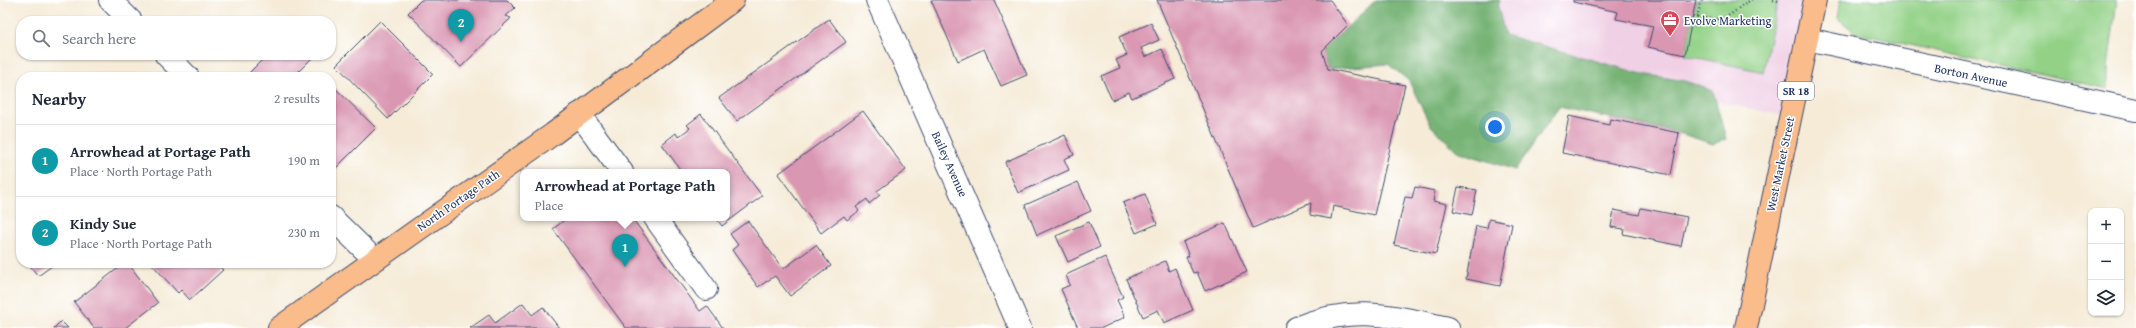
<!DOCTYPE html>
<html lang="en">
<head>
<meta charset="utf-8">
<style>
	body { margin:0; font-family:"Gentium Book Plus",serif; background:#f6f6f7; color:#1f2937 }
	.controls { position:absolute; right:12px; bottom:12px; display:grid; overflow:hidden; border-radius:8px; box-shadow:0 1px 3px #0004 }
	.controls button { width:36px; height:36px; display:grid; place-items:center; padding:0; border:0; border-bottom:1px solid #e0e1e3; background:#fff; color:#1f2937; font:20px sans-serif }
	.you { position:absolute; left:1495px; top:127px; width:14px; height:14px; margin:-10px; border:3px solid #fff; border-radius:50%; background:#1a73e8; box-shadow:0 0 0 6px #1a73e833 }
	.badge { display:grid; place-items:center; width:26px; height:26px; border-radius:50%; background:#7c3aed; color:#fff; font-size:13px; font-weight:700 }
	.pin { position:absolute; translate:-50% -33px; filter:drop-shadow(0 1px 2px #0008) }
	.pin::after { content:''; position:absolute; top:21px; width:14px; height:12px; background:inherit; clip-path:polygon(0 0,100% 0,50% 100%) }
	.popup { position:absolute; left:520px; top:169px; width:210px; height:52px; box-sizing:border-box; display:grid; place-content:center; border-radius:8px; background:#fff; filter:drop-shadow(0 1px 3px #0005); font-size:13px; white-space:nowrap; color:#747a83 }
	.popup b { font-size:15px; color:#1f2937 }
	.popup::after { content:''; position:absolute; left:50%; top:100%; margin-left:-8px; border:8px solid transparent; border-top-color:#fff }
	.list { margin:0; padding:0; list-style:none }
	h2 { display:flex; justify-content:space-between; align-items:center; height:52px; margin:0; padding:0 16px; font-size:17px }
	h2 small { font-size:13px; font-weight:400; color:#747a83 }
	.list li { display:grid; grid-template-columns:26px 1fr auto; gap:12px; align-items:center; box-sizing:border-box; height:72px; padding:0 16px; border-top:1px solid #e0e1e3 }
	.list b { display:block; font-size:15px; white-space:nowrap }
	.list p { margin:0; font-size:13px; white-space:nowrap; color:#747a83 }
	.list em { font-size:13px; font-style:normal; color:#747a83 }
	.icon { flex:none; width:22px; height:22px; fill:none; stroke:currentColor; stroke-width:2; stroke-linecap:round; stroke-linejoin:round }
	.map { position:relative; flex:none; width:2136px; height:328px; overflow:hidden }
	.search { position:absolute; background:#fff; box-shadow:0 1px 3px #0004; left:16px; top:16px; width:320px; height:44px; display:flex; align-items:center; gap:10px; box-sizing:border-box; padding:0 14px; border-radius:16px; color:#747a83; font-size:15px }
	.panel { position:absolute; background:#fff; box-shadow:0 1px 3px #0004; left:16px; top:72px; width:320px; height:196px; border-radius:16px }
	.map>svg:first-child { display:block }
	.built { fill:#f0d0e5 }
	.green { fill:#93d187; stroke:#578072 }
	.forest { fill:#76b374; stroke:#487169 }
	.building { fill:#da97b2 }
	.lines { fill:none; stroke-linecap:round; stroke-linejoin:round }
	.minor-casing { stroke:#3c4b70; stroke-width:24 }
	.major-casing { stroke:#3c4b70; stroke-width:24 }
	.path { stroke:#3c4b70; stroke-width:2.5; stroke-dasharray:1 3; stroke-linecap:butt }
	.minor { stroke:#fff; stroke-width:22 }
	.major { stroke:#f9bc8a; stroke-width:22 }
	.labels { text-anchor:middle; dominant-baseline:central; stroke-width:3; stroke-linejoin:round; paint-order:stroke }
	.shield { fill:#fff; stroke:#5f6d8e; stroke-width:1 }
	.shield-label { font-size:11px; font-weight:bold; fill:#1b2f5e }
	.poi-label { font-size:12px; fill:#1b2f5e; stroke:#fff; text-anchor:start }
	.street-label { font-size:12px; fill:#1b2f5e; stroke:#fff }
</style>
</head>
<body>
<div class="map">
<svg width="2136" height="328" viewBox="0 0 2136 328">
	<rect width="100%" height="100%" fill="#fff"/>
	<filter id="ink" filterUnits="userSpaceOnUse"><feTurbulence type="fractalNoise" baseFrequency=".025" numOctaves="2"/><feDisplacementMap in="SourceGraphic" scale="8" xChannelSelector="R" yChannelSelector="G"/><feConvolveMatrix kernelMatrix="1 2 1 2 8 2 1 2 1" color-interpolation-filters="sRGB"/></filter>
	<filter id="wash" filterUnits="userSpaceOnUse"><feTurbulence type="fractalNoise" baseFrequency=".012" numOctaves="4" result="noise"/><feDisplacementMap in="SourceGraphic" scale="16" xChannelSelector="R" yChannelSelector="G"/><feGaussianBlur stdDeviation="0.9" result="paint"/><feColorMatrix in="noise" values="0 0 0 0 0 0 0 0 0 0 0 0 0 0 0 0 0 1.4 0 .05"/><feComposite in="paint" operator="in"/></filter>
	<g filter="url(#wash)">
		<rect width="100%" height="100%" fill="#f5ebd7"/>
		<polygon class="built" points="1486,0 1815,0 1790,117 1476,51"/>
		<g class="green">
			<polygon points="1696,0 1778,0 1763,72 1685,55"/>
			<polygon points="1840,0 2117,0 2108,67 2108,89 1856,33 1837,18"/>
		</g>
		<polygon class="forest" points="1376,0 1500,0 1498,7 1505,35 1642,74 1685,81 1713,91 1726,139 1713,144 1679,133 1559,107 1515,170 1457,151 1430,125 1409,81 1388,64 1328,69 1322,51"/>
		<g id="blocks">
			<g class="building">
				<polygon points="421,0 507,0 515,8 506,16 511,18 461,67 408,13"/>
				<polygon points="931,0 994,0 1027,75 1001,86 984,49 958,61"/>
				<polygon points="1157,0 1330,0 1348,25 1322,51 1328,69 1405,85 1374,215 1333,206 1331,219 1310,215 1311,203 1253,228"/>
				<polygon points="1573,0 1696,0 1685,55 1648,47 1653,26 1616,19 1618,12 1573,2"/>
				<polygon points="829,19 846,42 737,121 719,98"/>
				<polygon points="380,21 433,74 388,119 336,65"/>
				<polygon points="1151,23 1159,40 1141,48 1145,57 1162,49 1175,79 1132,98 1129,92 1112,100 1101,76 1120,68 1116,60 1127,55 1119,37"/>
				<polygon points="267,55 315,55 293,77 250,77 247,75"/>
				<polygon points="335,88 376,128 331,173 331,91"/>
				<polygon points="863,111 906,170 877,191 880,195 869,204 867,199 856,207 859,211 847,220 844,216 821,233 778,174"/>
				<polygon points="701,114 762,196 722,226 716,218 727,218 727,172 682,172 662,144 676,133 678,137 690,128 687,125"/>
				<polygon points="1569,116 1609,125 1610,119 1679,133 1671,175 1562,153"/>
				<polygon points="1065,135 1074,155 1064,159 1069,170 1018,193 1005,162"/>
				<polygon points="1078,182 1091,211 1037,235 1025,205"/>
				<polygon points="1415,187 1435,191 1433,201 1447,204 1436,254 1394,245 1405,197 1412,198"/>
				<polygon points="1458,187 1477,190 1472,215 1453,211"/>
				<polygon points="1145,194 1157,224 1136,233 1123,203"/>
				<polygon points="1641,208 1687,217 1681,246 1623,234 1624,229 1611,227 1614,210 1639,215"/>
				<polygon points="567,218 632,218 700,311 707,306 723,328 626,328 553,229"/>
				<polygon points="1489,219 1512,224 1500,286 1466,279 1476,226 1487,228"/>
				<polygon points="748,221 783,269 816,245 831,266 790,296 775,276 758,287 732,250 738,245 730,234"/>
				<polygon points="1089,222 1100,247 1068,262 1056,236"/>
				<polygon points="1225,223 1247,272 1205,291 1197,272 1193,273 1186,257 1189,256 1183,242"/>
				<polygon points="1105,257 1123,297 1117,300 1125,317 1102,328 1078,328 1061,289 1070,285 1066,275"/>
				<polygon points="1165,261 1169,271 1175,268 1193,310 1164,323 1158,310 1143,317 1126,279"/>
				<polygon points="28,263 56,263 38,276"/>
				<polygon points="125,263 128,263 158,303 125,328 94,328 74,302"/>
				<polygon points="151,263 216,263 223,270 190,300 181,290 178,293"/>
				<polygon points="523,303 532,315 543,307 559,328 470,328 489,315 495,323"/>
				<polygon points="61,321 68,328 54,328"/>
			</g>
		</g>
	</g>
	<g filter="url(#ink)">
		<use href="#blocks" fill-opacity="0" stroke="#3c4b70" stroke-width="1"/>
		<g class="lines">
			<g class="minor-casing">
				<g id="minor">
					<polyline points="110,0 131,21"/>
					<polyline points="877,0 1020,328"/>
					<polyline points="1807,39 2136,110"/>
					<polyline points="166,55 188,77"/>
					<polyline points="579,114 622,172"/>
					<polyline points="331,217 374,259"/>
					<polyline points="655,218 706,289"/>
					<path d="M1296 328C1352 304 1392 316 1448 328"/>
				</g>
			</g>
			<g class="major-casing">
				<g id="major">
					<polyline points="279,328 553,134 733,0"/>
					<polyline points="1746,328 1815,0"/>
				</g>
			</g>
			<g class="path">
				<polyline points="1773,0 1778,1"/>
				<path d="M1693 16C1708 19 1721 22 1734 12 1740 7 1744 3 1752 0"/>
				<polyline points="1697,17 1702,0"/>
			</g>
			<use href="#minor" class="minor"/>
			<use href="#major" class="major"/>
		</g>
	</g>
	<defs>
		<g id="office-pin" transform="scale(1)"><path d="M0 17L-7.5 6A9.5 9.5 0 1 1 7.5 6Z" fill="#d1495b" stroke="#fff"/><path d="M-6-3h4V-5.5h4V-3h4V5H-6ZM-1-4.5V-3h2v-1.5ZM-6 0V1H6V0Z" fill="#fff"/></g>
	</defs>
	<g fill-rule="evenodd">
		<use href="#office-pin" x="1670" y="20"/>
	</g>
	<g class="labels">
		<rect class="shield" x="1778" y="82" width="36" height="18" rx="3"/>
		<g class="shield-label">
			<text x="1796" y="91">SR 18</text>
		</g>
		<g class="poi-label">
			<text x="1684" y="20">Evolve Marketing</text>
		</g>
		<g class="street-label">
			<text transform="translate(1971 75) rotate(12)">Borton Avenue</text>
			<text transform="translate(950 164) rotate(66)">Bailey Avenue</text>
			<text transform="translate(1780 164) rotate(-78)">West Market Street</text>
			<text transform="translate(458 200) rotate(-35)">North Portage Path</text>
		</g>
	</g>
</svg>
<div class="controls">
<button>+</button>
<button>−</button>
<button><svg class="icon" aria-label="layers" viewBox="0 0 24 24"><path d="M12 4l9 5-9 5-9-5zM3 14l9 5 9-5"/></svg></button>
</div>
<div class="you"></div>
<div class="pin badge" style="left:625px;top:267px;background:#0f9aa8">1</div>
<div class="popup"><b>Arrowhead at Portage Path</b>Place</div>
<div class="pin badge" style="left:461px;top:42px;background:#0f9aa8">2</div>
<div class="search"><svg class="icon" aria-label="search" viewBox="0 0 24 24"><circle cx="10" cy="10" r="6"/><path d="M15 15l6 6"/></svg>Search here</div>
<section class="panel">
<h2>Nearby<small>2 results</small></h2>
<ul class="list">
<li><span class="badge" style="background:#0f9aa8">1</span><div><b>Arrowhead at Portage Path</b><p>Place · North Portage Path</p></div><em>190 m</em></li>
<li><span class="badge" style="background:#0f9aa8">2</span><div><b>Kindy Sue</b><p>Place · North Portage Path</p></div><em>230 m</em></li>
</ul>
</section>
</div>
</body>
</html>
